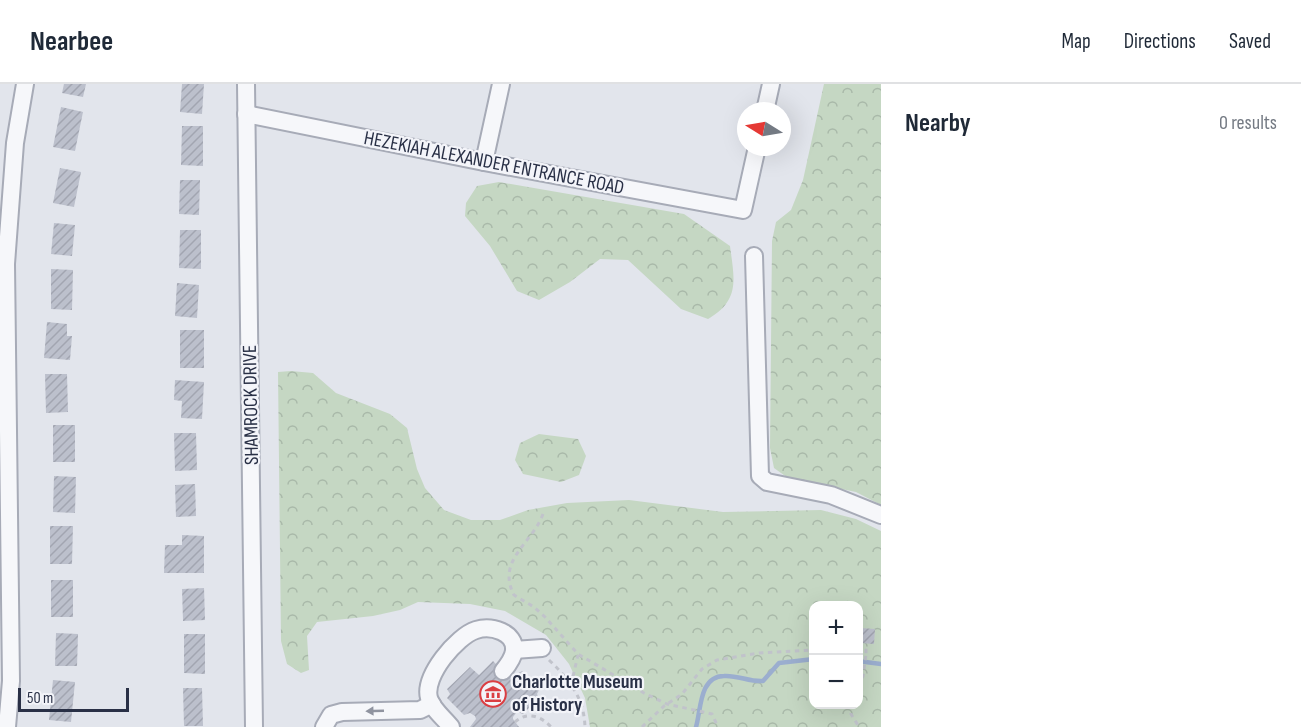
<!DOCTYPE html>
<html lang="en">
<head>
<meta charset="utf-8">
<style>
	body { margin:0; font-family:"Sofia Sans Condensed",sans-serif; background:#f2f2f3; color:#1f2937 }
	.controls { position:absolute; right:18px; bottom:18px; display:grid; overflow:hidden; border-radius:12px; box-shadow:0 6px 24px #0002 }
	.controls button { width:54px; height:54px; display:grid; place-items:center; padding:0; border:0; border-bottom:2px solid #e0e1e3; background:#fff; color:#1f2937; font:30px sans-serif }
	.compass { position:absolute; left:737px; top:18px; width:54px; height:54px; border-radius:50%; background:#fff; box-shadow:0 6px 24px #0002; rotate:281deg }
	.scale { position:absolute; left:18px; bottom:15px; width:111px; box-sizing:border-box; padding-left:6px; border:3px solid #293046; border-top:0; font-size:16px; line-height:21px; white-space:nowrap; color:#293046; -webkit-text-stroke:4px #f3f4f9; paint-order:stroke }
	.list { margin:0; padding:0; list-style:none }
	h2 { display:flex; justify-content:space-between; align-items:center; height:78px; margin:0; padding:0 24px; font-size:26px }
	h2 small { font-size:20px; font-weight:400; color:#747a83 }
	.map { position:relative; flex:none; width:881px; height:643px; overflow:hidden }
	header { display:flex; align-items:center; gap:36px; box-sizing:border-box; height:84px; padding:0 30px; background:#fff; border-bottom:2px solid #e0e1e3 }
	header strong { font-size:28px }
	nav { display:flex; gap:33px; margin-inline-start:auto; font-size:21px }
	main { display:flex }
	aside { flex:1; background:#fff }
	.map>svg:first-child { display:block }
	.forest { fill:url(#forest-crowns); fill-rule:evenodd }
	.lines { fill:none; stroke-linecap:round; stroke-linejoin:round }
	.stream { stroke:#9baecf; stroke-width:4.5 }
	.building { fill:url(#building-hatch) }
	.minor-casing { stroke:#a7abb7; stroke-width:20 }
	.path { stroke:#c1c3cb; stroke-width:3; stroke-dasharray:4.5 4.5; stroke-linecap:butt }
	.minor { stroke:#f6f7fa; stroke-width:16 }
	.oneway { fill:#9094a0 }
	.labels { text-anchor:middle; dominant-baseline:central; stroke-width:4.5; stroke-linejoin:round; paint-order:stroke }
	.street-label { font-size:20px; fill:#293046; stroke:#f3f4f9 }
	.poi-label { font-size:20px; font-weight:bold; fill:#293046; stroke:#f3f4f9; text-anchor:start }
</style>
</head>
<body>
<header>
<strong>Nearbee</strong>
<nav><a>Map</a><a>Directions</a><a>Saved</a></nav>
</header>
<main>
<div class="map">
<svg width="881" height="643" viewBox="0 0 881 643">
	<defs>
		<pattern id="forest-crowns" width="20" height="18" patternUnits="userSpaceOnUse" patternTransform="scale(1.5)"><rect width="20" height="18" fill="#c5d7c3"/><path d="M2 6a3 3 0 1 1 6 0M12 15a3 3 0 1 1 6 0" fill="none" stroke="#a9b9a9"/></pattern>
		<pattern id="building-hatch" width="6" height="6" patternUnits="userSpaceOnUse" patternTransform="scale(1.5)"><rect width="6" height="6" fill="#bcc0cc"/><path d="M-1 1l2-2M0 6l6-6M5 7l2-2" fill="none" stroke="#a2a5b1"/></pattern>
	</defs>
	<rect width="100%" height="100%" fill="#e2e5ec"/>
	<g class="forest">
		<polygon points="824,0 881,0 881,421 856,408 788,394 774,384 770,364 772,157 776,138 791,126 803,96"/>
		<path d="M499 98 684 130 730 162C734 194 741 216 708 235L681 225 628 176 600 175 570 198 539 216 517 207 490 162 465 132 466 119 477 102Z"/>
		<path d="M291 287 313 289 336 309 390 330 407 344 417 385 425 404 444 426 471 436H500L528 426 567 419 629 416 723 428 821 426 856 435 881 447V643H590L585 614 569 580 546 551 505 527 470 520 418 518 400 526 373 532 317 538 307 552 309 586 301 589 287 580 281 557 278 288ZM814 522H858V620H814Z"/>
		<polygon points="539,350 578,355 586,372 579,391 561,398 523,390 515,376 520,359"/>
	</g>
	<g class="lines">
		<g class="stream">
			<polyline points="858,577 881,580"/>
			<path d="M696 643C701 627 699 592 724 592 738 591 749 598 763 597L779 579 814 575"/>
		</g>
	</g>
	<g class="building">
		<polygon points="64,0 86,0 83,13 62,9"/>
		<polygon points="182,0 204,0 202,30 180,28"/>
		<polygon points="61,23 83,28 75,67 53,63"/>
		<polygon points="182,42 203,42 203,82 181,81"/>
		<polygon points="60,84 81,88 74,123 53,119"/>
		<polygon points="180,96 200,96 199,131 179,130"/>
		<polygon points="54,139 75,141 72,172 51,170"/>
		<polygon points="180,146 201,146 201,185 179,184"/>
		<polygon points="51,185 73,186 72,226 51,225"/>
		<polygon points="177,199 199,201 197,234 175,232"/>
		<polygon points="47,238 67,240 67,252 72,252 70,276 44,274"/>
		<rect x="180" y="246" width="24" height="38"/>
		<polygon points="45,290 67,290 68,328 46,329"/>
		<polygon points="175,296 204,298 202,335 181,334 182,317 174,316"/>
		<rect x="53" y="341" width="22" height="37"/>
		<polygon points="174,349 196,349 197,386 175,387"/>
		<polygon points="54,392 76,393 75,429 53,428"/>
		<polygon points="195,400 196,432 176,433 175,401"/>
		<polygon points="50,442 73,442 72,480 50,480"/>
		<polygon points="182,451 204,452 204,489 164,489 165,461 182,461"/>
		<rect x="51" y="496" width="22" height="37"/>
		<polygon points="204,504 205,536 183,537 182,505"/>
		<polygon points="861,544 875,545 874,560 860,559"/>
		<polygon points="56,549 78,550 77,582 55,582"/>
		<polygon points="184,550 205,550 205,590 184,589"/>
		<polygon points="493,577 507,591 511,587 517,590 522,587 540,604 537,610 539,614 523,630 517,628 513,633 513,635 519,643 470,643 476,635 475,632 470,629 464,631 447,614 450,610 447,605 470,583 479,591"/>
		<polygon points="53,596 75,598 71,638 49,636"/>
		<polygon points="183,604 202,604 203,642 184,642"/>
	</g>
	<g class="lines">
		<g class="minor-casing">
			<g id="minor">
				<polyline points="246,0 254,643"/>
				<polyline points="765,27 771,0"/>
				<polyline points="246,30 484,78 743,126 757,63"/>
				<polyline points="484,78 501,0"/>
				<polyline points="754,172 760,392 767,398 831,411 881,431"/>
				<polyline points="514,566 542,564"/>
				<polyline points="7,643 11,597 6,180 15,59 25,0"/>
				<polyline points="324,643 331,631 342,628 420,626 432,620"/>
				<path d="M451 643C444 634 432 625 429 614 423 592 457 552 476 546 491 541 516 548 514 567 513 574 508 581 503 587"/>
			</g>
		</g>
		<g class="path">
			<path d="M543 430C532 460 496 476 514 511L534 523 545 533 578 570 644 609 667 620 712 630 718 643"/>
			<polyline points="858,568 866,570 866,561"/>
			<path d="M549 576C570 596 584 614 585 643"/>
			<polyline points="571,601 578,571"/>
			<polyline points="858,602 863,592 866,570"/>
			<polyline points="851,620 851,630 859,643"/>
			<path d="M515 638C527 627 541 632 551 643"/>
			<polyline points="642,643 664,622 682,610 702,585 717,576 759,569 814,566"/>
		</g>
		<use href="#minor" class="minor"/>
	</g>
	<defs><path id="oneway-solid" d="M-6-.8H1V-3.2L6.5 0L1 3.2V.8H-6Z" transform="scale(1.5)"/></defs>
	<use class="oneway" href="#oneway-solid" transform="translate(375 627) rotate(178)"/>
	<defs>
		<g id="museum-ring" transform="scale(1.35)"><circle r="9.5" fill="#f3f4f9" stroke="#db3e42" stroke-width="1.5"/><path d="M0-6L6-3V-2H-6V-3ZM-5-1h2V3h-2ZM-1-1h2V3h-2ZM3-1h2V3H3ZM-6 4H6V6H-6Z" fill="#db3e42"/></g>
	</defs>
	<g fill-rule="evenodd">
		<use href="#museum-ring" x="493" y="610"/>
	</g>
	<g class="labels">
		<g class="street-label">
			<text transform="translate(494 79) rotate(11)">HEZEKIAH ALEXANDER ENTRANCE ROAD</text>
			<text transform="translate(251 321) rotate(-91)">SHAMROCK DRIVE</text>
		</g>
		<g class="poi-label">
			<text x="512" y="598">Charlotte Museum<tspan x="512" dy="23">of History</tspan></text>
		</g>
	</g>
</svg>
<div class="controls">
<button>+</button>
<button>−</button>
</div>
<svg class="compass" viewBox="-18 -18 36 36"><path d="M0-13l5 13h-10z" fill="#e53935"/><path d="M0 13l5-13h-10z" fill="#747a83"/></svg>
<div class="scale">50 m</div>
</div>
<aside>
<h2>Nearby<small>0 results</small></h2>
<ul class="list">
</ul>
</aside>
</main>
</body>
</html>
